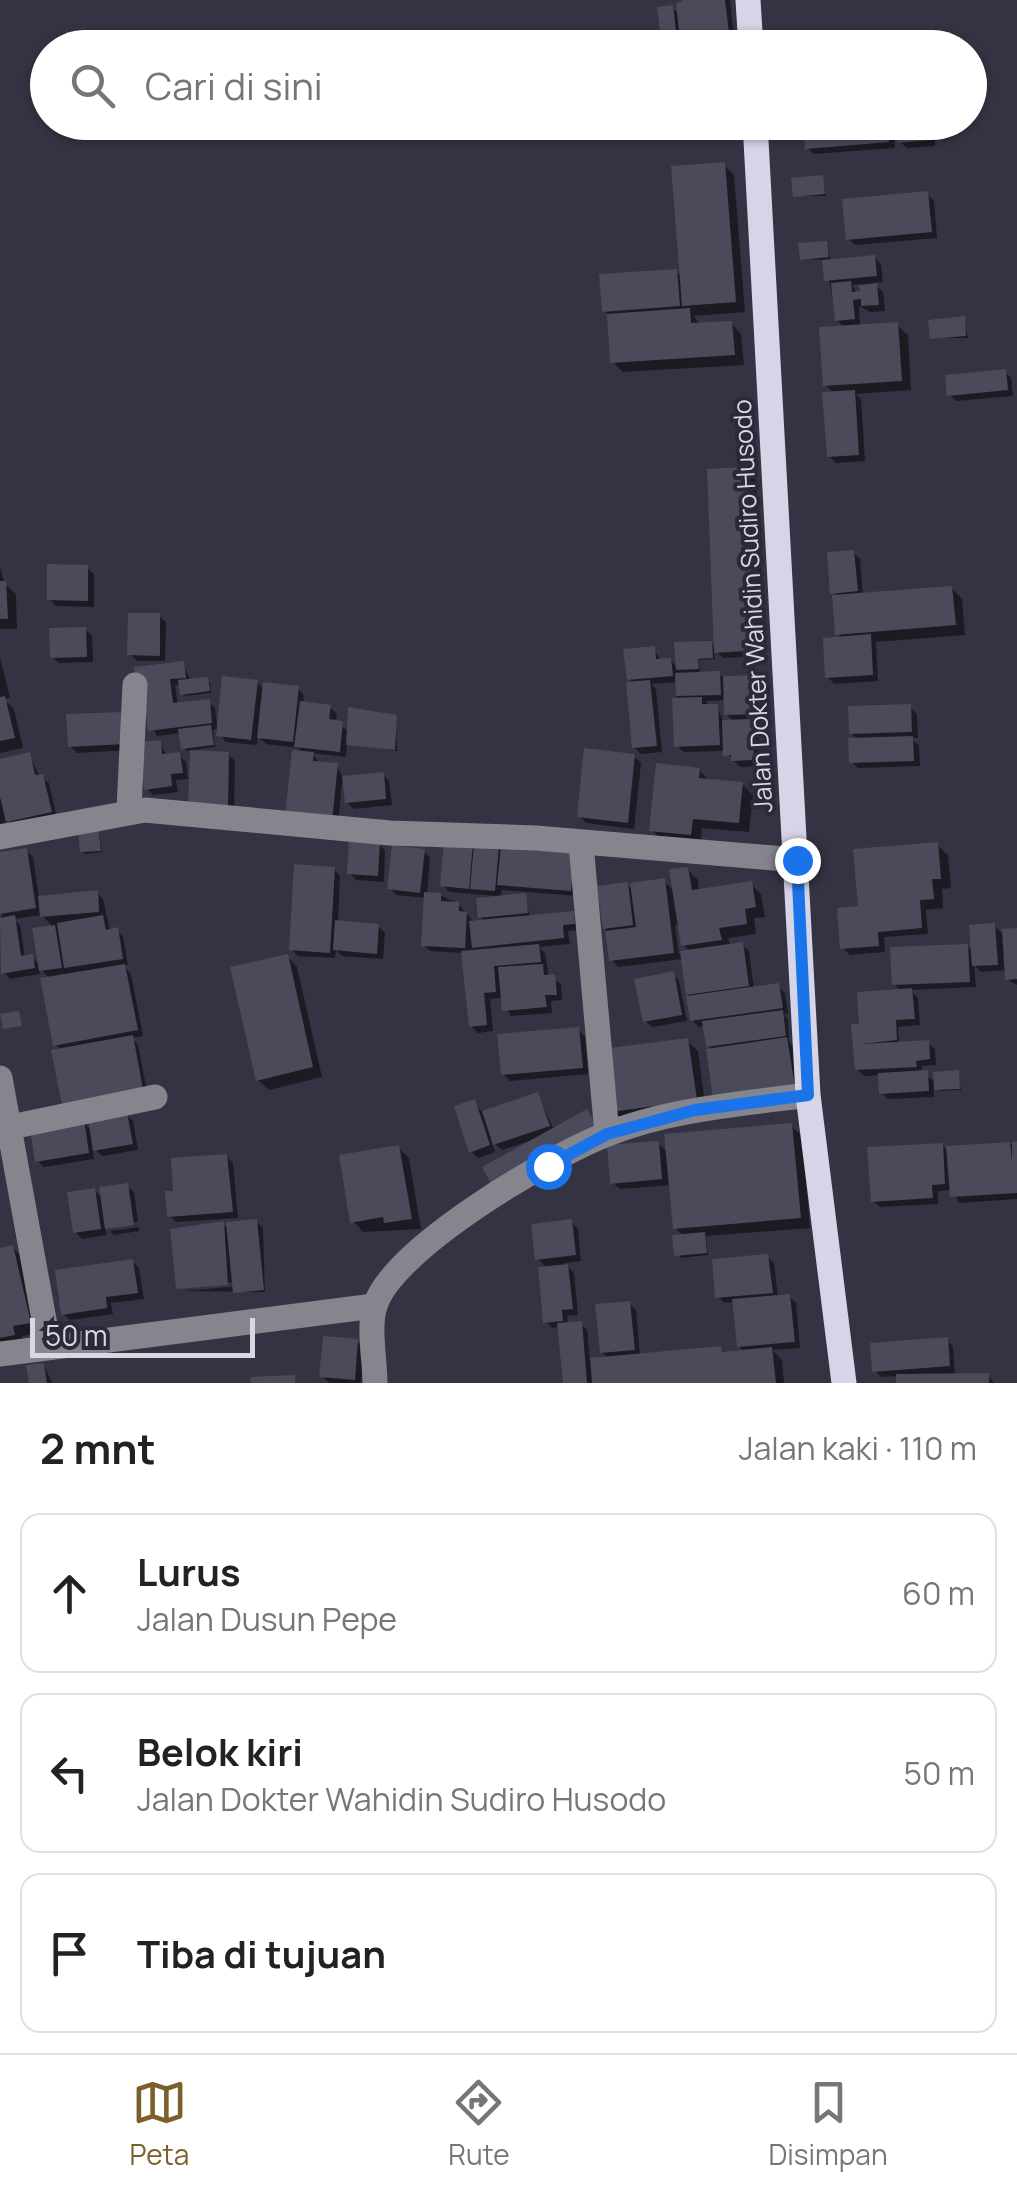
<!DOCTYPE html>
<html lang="id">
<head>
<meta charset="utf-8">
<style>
	body { margin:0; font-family:Manrope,sans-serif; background:#f6f6f6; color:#222 }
	.scale { position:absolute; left:30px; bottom:25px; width:225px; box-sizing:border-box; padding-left:10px; border:5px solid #d8d7e2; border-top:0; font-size:28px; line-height:35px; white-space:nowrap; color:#d8d7e2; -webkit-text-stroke:8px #2a2939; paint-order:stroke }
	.stop { position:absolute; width:30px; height:30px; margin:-22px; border:8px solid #1a73e8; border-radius:50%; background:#fff }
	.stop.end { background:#1a73e8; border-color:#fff; box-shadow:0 2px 10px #0008 }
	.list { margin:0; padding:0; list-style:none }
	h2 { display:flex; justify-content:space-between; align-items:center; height:130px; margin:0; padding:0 40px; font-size:42px }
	h2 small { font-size:32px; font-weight:400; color:#767676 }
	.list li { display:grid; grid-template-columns:65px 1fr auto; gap:30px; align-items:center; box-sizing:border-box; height:160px; margin:0 20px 20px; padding:0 20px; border:2px solid #e0e0e0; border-radius:20px }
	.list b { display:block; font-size:38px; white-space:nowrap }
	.list p { margin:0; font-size:32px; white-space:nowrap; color:#767676 }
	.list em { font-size:32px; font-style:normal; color:#767676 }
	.icon { flex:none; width:55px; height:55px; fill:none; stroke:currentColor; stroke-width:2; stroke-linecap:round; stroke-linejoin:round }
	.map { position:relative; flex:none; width:1017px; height:1383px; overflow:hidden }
	.search { position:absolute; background:#fff; box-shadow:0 2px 8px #0004; left:30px; right:30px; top:30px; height:110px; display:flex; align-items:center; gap:25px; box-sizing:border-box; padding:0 35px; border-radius:55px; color:#767676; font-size:38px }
	.sheet { height:670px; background:#fff }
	nav { display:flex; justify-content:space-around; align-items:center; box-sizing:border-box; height:140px; border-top:2px solid #e0e0e0; background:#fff; font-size:28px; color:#767676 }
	nav a { display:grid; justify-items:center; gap:5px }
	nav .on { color:#7b602b }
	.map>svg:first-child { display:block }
	.shadow { fill:#0007; fill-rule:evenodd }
	.building { fill:#4b4a5b }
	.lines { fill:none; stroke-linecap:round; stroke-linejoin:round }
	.minor { stroke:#85858e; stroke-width:25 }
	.major { stroke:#d6d4e7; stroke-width:25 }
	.route { stroke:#1a73e8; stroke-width:12 }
	.labels { text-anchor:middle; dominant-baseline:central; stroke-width:8; stroke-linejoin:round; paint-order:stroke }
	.street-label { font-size:25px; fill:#d8d7e2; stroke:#2a2939 }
</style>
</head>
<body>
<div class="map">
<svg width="1017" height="1383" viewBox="0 0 1017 1383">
	<rect width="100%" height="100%" fill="#343343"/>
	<g class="shadow">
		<polygon points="686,0 730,0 735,48 665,48 672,8 680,15"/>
		<polygon points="805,122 893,122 895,148 814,154 807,148"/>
		<polygon points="898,122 934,122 935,146 907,148 900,142"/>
		<polygon points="724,165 734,175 745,312 694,316 700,325 731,323 741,334 744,365 623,372 613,362 610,316 604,311 676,271 682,277"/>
		<polygon points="822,177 826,196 795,196"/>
		<polygon points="927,194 934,201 937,238 855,245 849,239"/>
		<path d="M827 243 831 261 874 257 881 264 883 282 873 283 883 292 885 311 870 312 859 306 860 327 897 325 908 335 911 390 856 394 861 399 865 461 836 463 829 456 834 393 825 385 845 328 837 320 825 260 802 259ZM861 284 862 293H857L852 285Z"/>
		<polygon points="964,319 968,338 933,338"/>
		<polygon points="1005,372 1011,378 1013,396 956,401 950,395"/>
		<path d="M746 470 756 480 766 656 723 658 714 649 715 659 699 660 700 675 763 678 770 685V720H750L758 728 760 766 740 767 725 751 684 752 677 746V682L651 684 656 689 662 752 641 754 634 747V684L629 679 654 649 661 661 670 660 678 668 711 643 717 649ZM726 700V714L735 722 724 723 717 706 708 707 707 701Z"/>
		<polygon points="853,552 860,559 863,595 952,588 962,599 965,635 876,642 878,681 834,684 828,677 843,639 838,634 838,597 833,592"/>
		<polygon points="0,567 5,584 16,594 17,629 0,629"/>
		<polygon points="87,568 94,574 94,607 56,606 50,599"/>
		<polygon points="159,616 166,622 165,661 137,661 130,654"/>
		<polygon points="85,629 92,636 93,662 59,663 52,657"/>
		<polygon points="0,657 10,698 4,699 14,709 23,748 0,753"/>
		<polygon points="183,664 191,681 210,682 211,693 185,696 181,685 175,685 178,705 209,702 215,708 217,726 257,682 264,690 297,688 304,695 303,704 330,707 337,714 335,723 349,731 396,717 397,751 347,743 346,757 312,753 320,764 337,766 343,778 383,775 389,781 392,805 354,809 347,802 342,782 338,827 299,748 266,744 258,736 257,745 225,742 219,729 213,730 215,747 186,751 181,733 157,736 141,705"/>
		<polygon points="910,707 917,714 918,738 911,738 919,746 920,766 858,768 851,761 859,741 851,733"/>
		<polygon points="68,717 130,750 77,753 70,746"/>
		<polygon points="160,743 167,756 179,755 186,762 188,779 176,780 178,792 153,795 147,789"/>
		<polygon points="228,754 235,761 234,814 197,813"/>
		<polygon points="29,755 40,777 49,783 57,819 15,827 9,821 0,824 0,760"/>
		<polygon points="634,756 641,763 634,829 586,823 580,816"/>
		<polygon points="699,770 710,781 742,784 753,795 749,832 702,828 701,844 662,841 652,830"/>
		<polygon points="98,829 102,852 85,854 83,851"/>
		<polygon points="446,843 574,854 577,896 502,890 501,898 525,896 530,918 573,914 580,920 581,930 568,931 570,944 539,947 545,953 549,977 561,984 562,1000 551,1001 552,1013 511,1016 502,998 490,999 493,1031 478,1033 471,1026 464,953 430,951 424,945 426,898 396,895 390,888 424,851 430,858 427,894 440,895 458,904 473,921 485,922 480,917 497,896 449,892 443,885"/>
		<polygon points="378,844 385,850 384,882 356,880 350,873"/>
		<polygon points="937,845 948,855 951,888 942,889 943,908 926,910 928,934 884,937 885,952 850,955 843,948 864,908"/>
		<path d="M27 851 33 857 39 898 97 893 103 899 110 931 117 930 123 937 128 965H123L131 974 143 1036 132 1038 138 1045 149 1101 55 1045 50 979 40 968V974L10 979 4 972 0 855ZM41 915 54 927 40 965 32 957 25 958 20 925 14 919Z"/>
		<polygon points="334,869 340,876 338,923 378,926 385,933 383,959 342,956 336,950 335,958 298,956 291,949"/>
		<path d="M688 870 698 880 699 891 751 884 761 894 765 917 754 918 756 934 728 938 730 946 742 945 749 951 754 989 778 986 785 993 788 1014H784L788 1019 789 1042 797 1050 804 1097 708 1046 706 1026 699 1027 692 1020 683 959 618 967 612 960 605 927 627 884 634 891 664 881 675 892ZM680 924 683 945 691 952 679 954 675 925Z"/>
		<polygon points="994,926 1005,936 1017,931 1017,985 1007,979 1007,970 981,972 974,965 976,987 910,990 918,998 920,1025 898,1027 899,1044 928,1043 935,1049 936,1065 922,1066 922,1073 936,1082 958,1072 961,1090 940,1091 934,1086 934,1097 888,1099 882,1093 881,1075 864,1076 857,1069 855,1042 902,992 894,984 967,946 974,953"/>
		<polygon points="287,956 297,967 322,1077 269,1090 258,1080"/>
		<polygon points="673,974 679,981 687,1021 652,1027 645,1021"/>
		<polygon points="578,1030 585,1036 588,1074 510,1081 503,1074"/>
		<polygon points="687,1041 698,1051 706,1110 623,1121 613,1110"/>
		<polygon points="538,1095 554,1130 587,1112 605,1139 529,1141 502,1150 491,1140 495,1152 478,1158 471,1151 474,1102 483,1113"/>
		<polygon points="126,1115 133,1121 138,1150 102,1156 92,1146 94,1159 44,1167 37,1160 83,1122 92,1131"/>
		<polygon points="791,1126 802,1136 810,1228 706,1236 708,1255 680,1258 684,1236 675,1228 671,1185 620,1189 613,1183 658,1143 669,1154"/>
		<polygon points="1017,1144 1017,1199 959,1203 952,1190 938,1191 938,1204 880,1207 873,1201 942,1145 950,1153 949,1148"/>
		<polygon points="398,1148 409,1158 421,1229 363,1232 353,1221"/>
		<polygon points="226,1156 233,1163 238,1218 176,1222 170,1216 176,1193"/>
		<polygon points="127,1186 134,1192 138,1222 109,1226 109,1230 105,1226 107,1235 82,1239 75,1232 94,1190 103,1199"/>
		<polygon points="256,1221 263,1228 265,1292 182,1291 241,1286 241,1281 179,1288 223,1224 230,1231"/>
		<polygon points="571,1222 578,1229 581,1261 564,1263 574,1273 578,1315 567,1316 568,1325 581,1324 587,1330 590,1360 608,1359 602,1352 629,1303 636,1310 640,1356 720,1349 725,1354 745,1352 739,1346 735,1302 724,1303 718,1296 767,1257 774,1263 778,1297 789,1296 796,1303 800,1348 772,1350 782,1360 784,1383 565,1383 560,1327 552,1328 546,1321 547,1268 538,1259"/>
		<polygon points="139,1227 139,1231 114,1235 110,1231"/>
		<polygon points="13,1248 23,1258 39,1333 22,1336 24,1345 0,1350 0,1251"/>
		<polygon points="133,1262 139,1268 144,1299 111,1303 113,1314 70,1320 63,1313"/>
		<polygon points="947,1340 953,1347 955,1376 988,1376 994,1383 899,1383 899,1376 881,1377 875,1370"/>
		<polygon points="357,1341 364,1348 361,1383 329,1383 322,1376"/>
		<polygon points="44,1365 52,1383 31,1383"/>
	</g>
	<g class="building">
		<polygon points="683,0 725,0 731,48 681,48 676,4"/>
		<polygon points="673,5 678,48 662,48 657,7"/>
		<polygon points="803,122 888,122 889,142 805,149"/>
		<polygon points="896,122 929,122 930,140 897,143"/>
		<polygon points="725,162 736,302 682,306 671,166"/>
		<polygon points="823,175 825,194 793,197 791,178"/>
		<polygon points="928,191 932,232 846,240 842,199"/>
		<polygon points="827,241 829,257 800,260 798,243"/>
		<polygon points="875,255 877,276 824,281 822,260"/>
		<polygon points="677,269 680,306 602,312 599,274"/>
		<polygon points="851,281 852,292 860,291 859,285 877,283 879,305 861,306 861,299 853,300 855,319 835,321 831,283"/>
		<polygon points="690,308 691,323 732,321 735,355 610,363 607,314"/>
		<polygon points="965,316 966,336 930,339 928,320"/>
		<polygon points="898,322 902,381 823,386 819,327"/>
		<polygon points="1006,369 1008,390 947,396 945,375"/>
		<polygon points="855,390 859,455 827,457 822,392"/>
		<polygon points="747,467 754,627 760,627 761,650 714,653 707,469"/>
		<polygon points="854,550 858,591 830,594 827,552"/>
		<polygon points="47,564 88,565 88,601 47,600"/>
		<polygon points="0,581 6,581 8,619 0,619"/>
		<polygon points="952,586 956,625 835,635 832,595"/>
		<polygon points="128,613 160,613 160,656 127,655"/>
		<polygon points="86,627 87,657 50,658 49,628"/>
		<polygon points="871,634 873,675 825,678 823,638"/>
		<polygon points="712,641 713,658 698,659 699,669 676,670 674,642"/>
		<polygon points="655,646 656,659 671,658 673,676 627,680 623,649"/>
		<polygon points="184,661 186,678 170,679 173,703 210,699 212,723 148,731 145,706 139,706 134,667"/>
		<polygon points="720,671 721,695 676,696 675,673"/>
		<polygon points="764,675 765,714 724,715 723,676"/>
		<polygon points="222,676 258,680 251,740 216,736"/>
		<polygon points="208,677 210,691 180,695 178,680"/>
		<polygon points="650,680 657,746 632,748 626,682"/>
		<polygon points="263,682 299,686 293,742 257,738"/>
		<polygon points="5,696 15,738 0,741 0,697"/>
		<polygon points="702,697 702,704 718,704 720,745 674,747 672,698"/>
		<polygon points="300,701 331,705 329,719 343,721 340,752 294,747"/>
		<polygon points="911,704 912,732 849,734 848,706"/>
		<polygon points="348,707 397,715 395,750 346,745"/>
		<polygon points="123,712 125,744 68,747 66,714"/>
		<polygon points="752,719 754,760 731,761 731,755 723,756 722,720"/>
		<polygon points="211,725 214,745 181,749 178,729"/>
		<polygon points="913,736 914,761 849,763 848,738"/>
		<polygon points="161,740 162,754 180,752 183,773 171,774 172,786 144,790 139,742"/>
		<polygon points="584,748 635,754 628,823 577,817"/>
		<polygon points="190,750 229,752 228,808 188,807"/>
		<polygon points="292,750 314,752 313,761 338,763 332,822 285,817"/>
		<polygon points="30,752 35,775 43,774 52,812 6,822 0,797 0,759"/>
		<polygon points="656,763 700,768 699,778 743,782 739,823 693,819 691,835 649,831"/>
		<polygon points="384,772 386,799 345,803 342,776"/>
		<polygon points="98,827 101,851 80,852 78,829"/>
		<polygon points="349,840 380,841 378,876 347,874"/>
		<polygon points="444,841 473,843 469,889 440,886"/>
		<polygon points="938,842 941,879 932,879 934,899 920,900 922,928 878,932 879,946 840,949 837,908 858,906 853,849"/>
		<polygon points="474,844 499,846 495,891 470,889"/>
		<polygon points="392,845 425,849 420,893 387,889"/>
		<polygon points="501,845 575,851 571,891 497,885"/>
		<polygon points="27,848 36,908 0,914 0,852"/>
		<polygon points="294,864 335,867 330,953 289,950"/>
		<polygon points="688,867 692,890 752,881 756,907 745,909 747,924 719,928 722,940 681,946 669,869"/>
		<polygon points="665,878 674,953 609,961 605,931 636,927 630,883"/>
		<polygon points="628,882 633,925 603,929 597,886"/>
		<polygon points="98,890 99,912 40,917 38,896"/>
		<polygon points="424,892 441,893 441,901 459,902 459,911 467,912 465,948 421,946"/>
		<polygon points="526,893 528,913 478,918 476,898"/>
		<polygon points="574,911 575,924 563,925 564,938 472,948 469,921"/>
		<polygon points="15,915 21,956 33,954 35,968 1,974 0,918"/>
		<polygon points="103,915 106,930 118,927 123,959 64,968 57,923"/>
		<polygon points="335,920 379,924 377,954 333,950"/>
		<polygon points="995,923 998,965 972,966 969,925"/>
		<polygon points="55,925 62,968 39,971 32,928"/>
		<polygon points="1017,928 1017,979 1005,980 1002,929"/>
		<polygon points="743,942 749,986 686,995 680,951"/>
		<polygon points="539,944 541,962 494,966 496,992 484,993 487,1025 469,1027 461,951"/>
		<polygon points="968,944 970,982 892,985 890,947"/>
		<polygon points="288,954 313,1067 256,1081 230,967"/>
		<polygon points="125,964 138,1030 53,1046 40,978"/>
		<polygon points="543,964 544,975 555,974 557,995 545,995 547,1007 502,1011 498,967"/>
		<polygon points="674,971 682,1015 643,1022 634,979"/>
		<polygon points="779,983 783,1008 690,1021 686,996"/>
		<polygon points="912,988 915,1019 896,1020 897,1040 860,1044 929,1040 930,1059 916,1061 917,1067 855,1070 851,1024 859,1024 857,992"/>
		<polygon points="783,1010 786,1036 706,1047 702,1021"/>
		<polygon points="19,1011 22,1026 3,1029 0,1014"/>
		<polygon points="579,1027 583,1068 501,1075 497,1034"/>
		<polygon points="133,1035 144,1095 63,1110 51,1050"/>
		<polygon points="787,1037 795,1087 713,1098 706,1049"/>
		<polygon points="688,1038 697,1100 611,1112 602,1049"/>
		<polygon points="928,1070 929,1091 879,1094 878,1073"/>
		<polygon points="959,1070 960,1089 934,1090 933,1072"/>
		<polygon points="538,1092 550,1126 493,1145 482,1111"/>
		<polygon points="475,1099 490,1145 469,1153 454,1106"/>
		<polygon points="587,1109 600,1132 495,1191 482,1167"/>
		<polygon points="127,1112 133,1144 93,1151 88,1119"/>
		<polygon points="84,1119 89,1153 35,1162 30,1128"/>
		<polygon points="792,1123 801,1218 673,1229 664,1134"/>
		<polygon points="659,1141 662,1179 610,1184 607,1145"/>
		<polygon points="1017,1141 1017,1193 950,1197 946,1146 1010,1142 1012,1161 1012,1142"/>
		<polygon points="943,1143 945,1184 932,1185 933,1198 871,1202 867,1147"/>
		<polygon points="399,1145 412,1219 384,1223 383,1217 350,1223 339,1155"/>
		<polygon points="227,1154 233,1212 167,1217 165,1191 173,1191 171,1158"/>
		<polygon points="128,1183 134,1225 105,1229 99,1187"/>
		<polygon points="95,1188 101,1229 73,1233 67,1192"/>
		<polygon points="257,1219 264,1290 233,1293 226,1222"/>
		<polygon points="572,1219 576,1255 535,1260 531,1224"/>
		<polygon points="224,1221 228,1285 176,1289 170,1229"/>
		<polygon points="705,1232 707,1253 674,1256 672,1235"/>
		<polygon points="13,1245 31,1323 13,1326 15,1335 0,1338 0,1248"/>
		<polygon points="768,1254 773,1293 715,1298 712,1259"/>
		<polygon points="133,1259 138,1293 106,1297 107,1308 61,1315 55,1270"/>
		<polygon points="568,1264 573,1309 562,1310 563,1321 543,1323 538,1267"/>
		<polygon points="790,1294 795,1342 737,1347 732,1299"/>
		<polygon points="630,1301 635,1350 600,1353 595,1304"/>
		<polygon points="582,1321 587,1383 563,1383 557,1323"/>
		<polygon points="323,1336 358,1339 355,1380 319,1377"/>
		<polygon points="948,1337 950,1366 872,1372 870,1343"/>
		<polygon points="721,1346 722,1352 772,1347 776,1383 592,1383 590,1358"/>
		<polygon points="44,1363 47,1383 29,1383 26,1365"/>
		<polygon points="989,1373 989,1383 896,1383 896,1374"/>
		<polygon points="295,1375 295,1383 251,1383 250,1377"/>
	</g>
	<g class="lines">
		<g class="minor">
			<polyline points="129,809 135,685"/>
			<polyline points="0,837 145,810 390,833 536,838 797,860"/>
			<polyline points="581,844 607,1134"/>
			<polyline points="0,1078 49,1347"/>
			<polyline points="11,1127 155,1097"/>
			<polyline points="0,1354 374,1306"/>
			<path d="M375 1383C375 1361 368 1327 375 1306 392 1249 549 1157 605 1135 668 1109 742 1104 808 1095"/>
		</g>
		<g class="major">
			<polyline points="748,0 751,48"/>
			<polyline points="755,122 808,1095 844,1383"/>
		</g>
	</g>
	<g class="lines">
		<polyline class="route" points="548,1166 607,1134 695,1110 808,1095 797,860"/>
	</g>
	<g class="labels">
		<g class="street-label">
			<text transform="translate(752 606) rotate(-93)">Jalan Dokter Wahidin Sudiro Husodo</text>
		</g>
	</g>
</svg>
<div class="scale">50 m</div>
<div class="stop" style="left:548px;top:1166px"></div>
<div class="stop end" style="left:797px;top:860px"></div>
<div class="search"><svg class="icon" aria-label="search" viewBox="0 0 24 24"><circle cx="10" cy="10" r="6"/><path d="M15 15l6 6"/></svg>Cari di sini</div>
</div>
<section class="sheet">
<h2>2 mnt<small>Jalan kaki · 110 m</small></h2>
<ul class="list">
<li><svg class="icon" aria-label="ahead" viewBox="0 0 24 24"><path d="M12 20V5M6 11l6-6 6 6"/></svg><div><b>Lurus</b><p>Jalan Dusun Pepe</p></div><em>60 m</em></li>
<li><svg class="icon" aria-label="left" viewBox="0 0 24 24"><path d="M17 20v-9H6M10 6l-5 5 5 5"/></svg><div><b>Belok kiri</b><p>Jalan Dokter Wahidin Sudiro Husodo</p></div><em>50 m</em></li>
<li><svg class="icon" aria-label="arrive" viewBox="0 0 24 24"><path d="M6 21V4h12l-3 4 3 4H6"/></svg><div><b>Tiba di tujuan</b></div></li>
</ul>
</section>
<nav>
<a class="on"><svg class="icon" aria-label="map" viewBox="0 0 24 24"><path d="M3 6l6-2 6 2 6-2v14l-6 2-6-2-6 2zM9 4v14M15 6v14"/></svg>Peta</a>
<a><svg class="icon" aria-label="directions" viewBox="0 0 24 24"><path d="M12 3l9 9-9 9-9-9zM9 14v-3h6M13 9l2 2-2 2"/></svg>Rute</a>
<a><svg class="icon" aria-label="saved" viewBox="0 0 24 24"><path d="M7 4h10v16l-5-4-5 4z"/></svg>Disimpan</a>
</nav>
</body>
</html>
